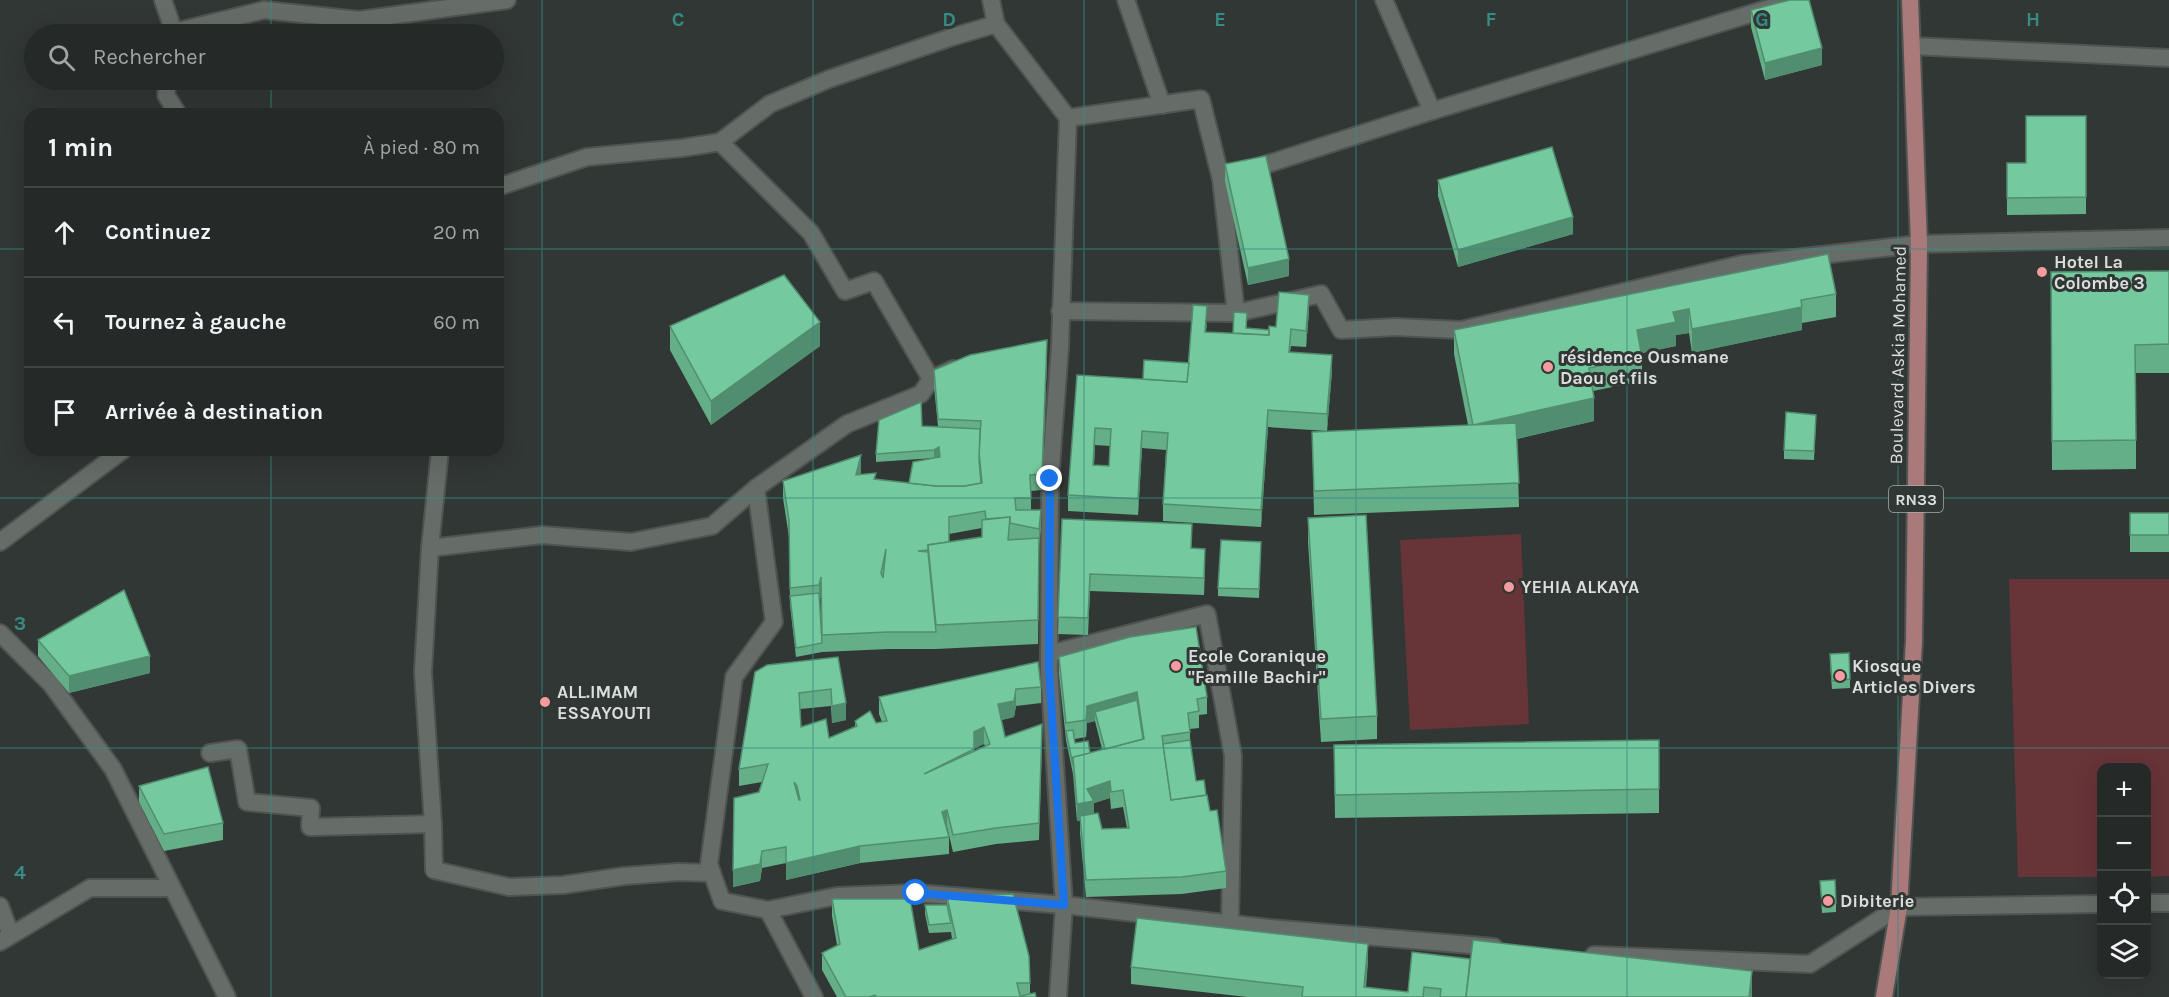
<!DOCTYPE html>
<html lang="fr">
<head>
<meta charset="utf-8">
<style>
	body { margin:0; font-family:Karla,sans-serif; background:#2d312f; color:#f1f3f6 }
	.controls { position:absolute; right:18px; bottom:18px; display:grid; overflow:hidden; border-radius:12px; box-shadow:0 6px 24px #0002 }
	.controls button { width:54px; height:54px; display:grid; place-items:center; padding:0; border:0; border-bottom:2px solid #424544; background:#252927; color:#f1f3f6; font:30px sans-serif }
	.stop { position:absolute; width:18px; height:18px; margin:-14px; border:4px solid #1a73e8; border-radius:50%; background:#fff }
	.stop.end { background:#1a73e8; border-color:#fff; box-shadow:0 2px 6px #0008 }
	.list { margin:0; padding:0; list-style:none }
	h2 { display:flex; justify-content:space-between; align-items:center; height:78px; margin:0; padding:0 24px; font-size:26px }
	h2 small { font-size:20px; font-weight:400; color:#a3a6a7 }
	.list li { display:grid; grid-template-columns:39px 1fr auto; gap:18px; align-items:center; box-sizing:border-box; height:90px; padding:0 24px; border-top:2px solid #424544 }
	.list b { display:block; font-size:22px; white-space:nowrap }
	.list em { font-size:20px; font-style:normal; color:#a3a6a7 }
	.icon { flex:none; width:33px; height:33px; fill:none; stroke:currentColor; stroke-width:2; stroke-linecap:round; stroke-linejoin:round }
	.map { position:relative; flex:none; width:2169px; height:997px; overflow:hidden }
	.search { position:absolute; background:#252927; box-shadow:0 6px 24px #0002; left:24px; top:24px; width:480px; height:66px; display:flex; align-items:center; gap:15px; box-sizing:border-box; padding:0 21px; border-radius:33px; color:#a3a6a7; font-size:22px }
	.panel { position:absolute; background:#252927; box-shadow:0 6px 24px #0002; left:24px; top:108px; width:480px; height:348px; border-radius:18px }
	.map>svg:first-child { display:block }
	.green { fill:#673438 }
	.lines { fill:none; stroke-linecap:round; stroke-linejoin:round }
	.minor-casing { stroke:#4f5451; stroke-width:20 }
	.primary-casing { stroke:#4f5451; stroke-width:20 }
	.minor { stroke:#666d69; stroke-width:16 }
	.primary { stroke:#aa7a7b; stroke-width:16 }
	.wall { fill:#64ae88; fill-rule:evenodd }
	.shaded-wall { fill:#518d6f }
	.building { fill:#74ca9e; stroke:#518d6f; stroke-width:1.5; fill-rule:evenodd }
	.route { stroke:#1a73e8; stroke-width:8 }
	.grid { fill:none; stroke:#388b84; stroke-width:1.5; stroke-opacity:0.55 }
	.poi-dot { fill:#f49b9f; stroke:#313734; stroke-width:2 }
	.labels { text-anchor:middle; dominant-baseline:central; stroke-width:6; stroke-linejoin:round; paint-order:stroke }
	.shield { fill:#313734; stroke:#a7acaa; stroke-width:1.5 }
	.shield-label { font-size:16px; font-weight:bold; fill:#dadedc }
	.poi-label { font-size:18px; font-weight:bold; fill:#dadedc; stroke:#313734; text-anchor:start }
	.street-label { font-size:18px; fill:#dadedc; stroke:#313734 }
	.grid-label { font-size:20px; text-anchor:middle; font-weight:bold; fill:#388b84; stroke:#313734; stroke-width:6; stroke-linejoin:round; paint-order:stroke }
</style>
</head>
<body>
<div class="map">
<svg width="2169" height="997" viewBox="0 0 2169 997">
	<rect width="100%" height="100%" fill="#313734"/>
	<g class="green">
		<polygon points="1521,534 1529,724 1410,730 1400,540"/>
		<polygon points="2009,579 2169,579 2169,876 2147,877 2146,768 2102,768 2101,877 2018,877"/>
	</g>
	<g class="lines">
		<g class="minor-casing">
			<g id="minor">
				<polyline points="163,0 174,32"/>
				<polyline points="991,0 996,24"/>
				<polyline points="1126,0 1162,105"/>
				<polyline points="1384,0 1432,111"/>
				<polyline points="174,34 174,32 264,10 359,20 507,0"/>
				<polyline points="1912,46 2169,58"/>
				<polyline points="168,80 166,95 178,114"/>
				<polyline points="720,142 811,233 845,291 874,281 931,379"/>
				<polyline points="1221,179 1236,313"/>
				<polyline points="498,187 587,157 682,148 720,142 770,104 829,79 952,37 996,24 1068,118 1201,99 1221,179 1432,111 1796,0"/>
				<polyline points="1060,311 1236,313 1321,294 1341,330 1395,327 1461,330 1742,264 1919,244 2169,238"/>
				<polyline points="440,450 430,548 423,672 433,824 434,870 509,887 563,885 624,876 678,872 712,873 722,901 768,910 837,896 916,893 1064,905 1269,928 1494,947"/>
				<polyline points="0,542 123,450"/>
				<polyline points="430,548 542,535 631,542 712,526 756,488 847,424 921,394 931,379 953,369"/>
				<polyline points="0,633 51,684 113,769 227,997"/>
				<polyline points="1049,654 1207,614 1233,756 1230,924"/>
				<polyline points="210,753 238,749 247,802 311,808 310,827 433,824"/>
				<polyline points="712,873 709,864 734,677 774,622 756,488"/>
				<polyline points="2146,903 2169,903"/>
				<polyline points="0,906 11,935"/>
				<polyline points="768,910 814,997"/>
				<polyline points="0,942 90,888 171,888"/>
				<polyline points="1594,955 1810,964 1899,907 2102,904"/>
				<polyline points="1058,997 1064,905 1049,669 1050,479 1060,347 1068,118"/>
			</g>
		</g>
		<g class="primary-casing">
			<polyline id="primary" points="1884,997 1899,907 1914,641 1919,244 1910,0"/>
		</g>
		<use href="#minor" class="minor"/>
		<use href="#primary" class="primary"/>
	</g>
	<g class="wall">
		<polygon points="1751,10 1822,65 1765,80 1751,27"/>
		<polygon points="2086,116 2086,214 2007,215 2007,163 2026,163"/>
		<polygon points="1225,164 1289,276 1248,285 1225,181"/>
		<polygon points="1438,180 1573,234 1458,267 1438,196"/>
		<polygon points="2169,271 2169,373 2136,373 2136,469 2052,470 2051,272"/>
		<polygon points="1836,294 1836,317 1802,323 1802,330 1692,353 1689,333 1676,335 1676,346 1642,353 1642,381 1593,391 1594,421 1517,439 1519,507 1314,515 1312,432 1468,425 1454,354 1454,330"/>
		<path d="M1309 311 1306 347 1291 346 1290 352 1332 371 1327 431 1268 427 1261 527 1163 521V504L1166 450 1142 448 1138 515 1068 511V495L1077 375 1143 379 1189 363 1207 323 1206 332 1233 333 1247 322V328L1269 330ZM1095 445 1110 446 1109 466 1094 465Z"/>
		<polygon points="670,326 820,346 711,425 670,350"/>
		<path d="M1047 357 1042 490 1031 491V510L1041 527 1039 545 1038 644 936 649H888L822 652 796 657 790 605 789 537 783 498V481L861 472 860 474 876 479 909 483 939 457V456L934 458 876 462V454L922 426H938L934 387V370ZM982 528V537L949 542V534ZM821 594 822 638 820 600Z"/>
		<polygon points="1816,423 1814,460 1784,459 1784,450"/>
		<rect x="2130" y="513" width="39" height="39"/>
		<polygon points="1308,518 1377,716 1377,739 1321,742 1308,542"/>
		<polygon points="1062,519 1192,548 1205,566 1204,595 1090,591 1088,635 1058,634"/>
		<polygon points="1261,542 1259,598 1218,596 1218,588"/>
		<polygon points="38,640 150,673 69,693 38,656"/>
		<path d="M838 657 846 720 832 723 831 706 800 709 801 727 829 738 855 727V721L876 723 882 722 879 714V697L1041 687V703L1016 706 1014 717 1001 720 1005 737 1042 740 1039 840 996 844 953 852 947 827H946L949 837V854L860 863 786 880V863L762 868 760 881 733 887 762 782 739 786V769L767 665ZM984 744 985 746 974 751V748Z"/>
		<path d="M1059 657 1207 697V714L1199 715V728L1190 729V740L1196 781 1206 795 1226 871V888L1182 894 1086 897 1080 833V820L1077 821 1073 774 1066 740 1059 674ZM1095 721 1102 749 1090 753 1075 743V739L1086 737 1087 723ZM1110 798 1111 809 1123 807 1127 828 1102 829 1094 814V803Z"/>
		<polygon points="1830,663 1850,679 1850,688 1832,689"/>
		<polygon points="1659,740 1659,813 1335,818 1334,745"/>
		<polygon points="139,786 223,823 223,840 164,851 139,802"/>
		<polygon points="1820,881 1836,903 1836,912 1822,913"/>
		<polygon points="947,897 1030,983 1030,994 1036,997 837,997 822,970 822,953 837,945 832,916 832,899 919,950 952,939 951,932 929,933 925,914 925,905 947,905"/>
		<polygon points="1412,952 1752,997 1247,997 1131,984 1131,967 1368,961 1366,987 1408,992"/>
	</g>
	<g class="shaded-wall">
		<polygon points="1822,48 1822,65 1765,80 1765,63"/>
		<polygon points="1573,217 1573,234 1458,267 1458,250"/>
		<polygon points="1289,259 1289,276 1248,285 1248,268"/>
		<polygon points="1309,295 1309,311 1306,347 1306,331"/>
		<polygon points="1802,307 1802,330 1692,353 1692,329"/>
		<polygon points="1689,309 1689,333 1676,335 1676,346 1637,354 1637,330 1673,312"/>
		<polygon points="820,322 820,346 711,425 711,401"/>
		<polygon points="1047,340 1047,357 1042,490 1042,474"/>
		<polygon points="1332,355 1332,371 1327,431 1327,414"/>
		<polygon points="1594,398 1594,421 1473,449 1473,425"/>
		<polygon points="1268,410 1268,427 1261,527 1261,510"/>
		<polygon points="1095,428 1095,445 1093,482 1093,465"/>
		<polygon points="1142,431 1142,448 1138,515 1138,499"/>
		<polygon points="939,447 939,456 934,458 934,450"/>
		<polygon points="861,455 861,472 856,491 856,475"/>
		<polygon points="1041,510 1041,527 1039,545 1039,529"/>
		<polygon points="821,577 821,594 819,602 819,585"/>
		<polygon points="150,656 150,673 69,693 69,676"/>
		<polygon points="1016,689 1016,706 1014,717 998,721 998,704"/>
		<polygon points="1137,692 1137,709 1095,712 1095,721 1087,723 1086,737 1086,720 1087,706"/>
		<polygon points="846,703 846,720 832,723 832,706"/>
		<polygon points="984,727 984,744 974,749 974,732"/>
		<polygon points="1110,781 1110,798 1094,803 1094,818 1077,821 1077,804 1087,789"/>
		<polygon points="947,810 947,827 942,829 942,812"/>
		<polygon points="860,846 860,863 786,880 786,863"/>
		<polygon points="762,851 762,868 760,881 733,887 733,870"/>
		<polygon points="1368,944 1368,961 1364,997 1364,987"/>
		<polygon points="1752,971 1752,997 1749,997"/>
	</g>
	<g class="building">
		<polygon points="1790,0 1809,0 1822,48 1765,63 1751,10"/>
		<polygon points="2026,116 2086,116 2086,197 2007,198 2007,163 2026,163"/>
		<polygon points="1552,147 1573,217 1458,250 1438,180"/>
		<polygon points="1266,156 1289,259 1248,268 1225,164"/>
		<polygon points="1828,254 1836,294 1801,300 1802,307 1692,329 1689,309 1673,312 1676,322 1637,330 1642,357 1589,368 1594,398 1473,425 1454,330"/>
		<polygon points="2169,271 2169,344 2135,345 2136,440 2052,441 2051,272"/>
		<polygon points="784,275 820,322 711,401 670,326"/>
		<path d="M1279 292 1309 295 1306 331 1291 329 1289 352 1332 355 1327 414 1268 410 1261 510 1163 504 1168 433 1142 431 1138 499 1068 495 1077 375 1187 382 1193 305 1207 306 1205 332 1269 335V326L1276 327ZM1095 428 1111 429 1109 466 1093 465Z"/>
		<polygon points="1234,312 1247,313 1246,328 1269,330 1269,335 1233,333"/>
		<path d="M1047 340 1042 474 1030 475 1031 498H1015L1016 510H1041L1039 529 1010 523V517L986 519 985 511 949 517V542L928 545V550L918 551 928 552 936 632H888L822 635 821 577 819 585 790 588 789 520 783 481 861 455 856 475 876 473 874 479 936 486H964L982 483 979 452 981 421 938 419 934 370 970 355ZM886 549 883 578 881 573Z"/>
		<polygon points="1144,360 1189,363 1187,382 1143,379"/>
		<polygon points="921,402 922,426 980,429 979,460 981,483 964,486 936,486 909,483 913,462 940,457 939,447 934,450 876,454 879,420"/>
		<polygon points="1786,412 1816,415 1814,451 1784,450"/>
		<polygon points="1516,423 1519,483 1314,491 1312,432"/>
		<rect x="2130" y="513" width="39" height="22"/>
		<polygon points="1366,515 1377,716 1321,719 1308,518"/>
		<polygon points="1010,517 1008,540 1039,538 1038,620 936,625 928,545 982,537 982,520"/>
		<polygon points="1062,519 1192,524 1191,548 1205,549 1204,578 1090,574 1088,618 1058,617"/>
		<polygon points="1221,540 1261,542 1259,589 1218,588"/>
		<polygon points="124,590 150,656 69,676 38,640"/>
		<polygon points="819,593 822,643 796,648 790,596"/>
		<polygon points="1196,627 1207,697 1197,699 1199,711 1188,713 1190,732 1162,736 1171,800 1207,795 1210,811 1217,810 1226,871 1182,877 1086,880 1080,816 1098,813 1102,829 1129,828 1123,790 1111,792 1110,781 1087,789 1094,801 1077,804 1073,757 1144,739 1137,692 1087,706 1086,720 1066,723 1059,657 1130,637"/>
		<polygon points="1849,653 1850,679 1832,681 1830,654"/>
		<path d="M838 657 846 703 832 706 831 689 799 693 801 727 826 719 829 738 857 726 855 721 870 711 876 723 887 721 879 697 1038 662 1041 687 1016 689 1014 701 998 704 1005 737 1042 724 1039 823 996 828 953 835 947 810 942 812 949 837 860 846 786 863V847L762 851 760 864 733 870 734 798 759 792 768 764 739 769 755 672 767 665ZM984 727 990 744 924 774 974 749V732ZM794 782 797 786 800 800H799Z"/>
		<polygon points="1137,700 1143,739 1105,749 1095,712"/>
		<polygon points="1073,730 1075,743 1088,741 1090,753 1073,757 1073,765 1066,731"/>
		<polygon points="1190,740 1196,781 1204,780 1206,795 1171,800 1163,744"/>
		<polygon points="1659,740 1659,789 1335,795 1334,745"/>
		<polygon points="208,767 223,823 164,834 139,786"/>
		<polygon points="1835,880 1836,903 1822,904 1820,881"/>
		<polygon points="1013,894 1029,956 1030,983 1017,983 1020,996 1035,993 1036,997 871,997 876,995 869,997 846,997 822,953 840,944 832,899 910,899 919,950 956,938 947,897"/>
		<polygon points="925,905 947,905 951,923 929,925"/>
		<polygon points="1137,918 1368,944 1364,987 1408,992 1412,952 1470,959 1466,997 1440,997 1441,989 1424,987 1423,997 1302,997 1303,987 1131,967"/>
		<polygon points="1473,940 1752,971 1749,997 1466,997"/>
	</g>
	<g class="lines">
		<polyline class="route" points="916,893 1064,905 1049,669 1050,479"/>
	</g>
	<path class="grid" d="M271 0V34M542 0V997M813 0V997M1084 0V997M1356 0V997M1627 0V997M1898 0V997M271 80V114M0 249H30M498 249H2169M271 450V997M0 498H2169M0 748H2169"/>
	<g class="poi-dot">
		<circle cx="2042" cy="272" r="6"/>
		<circle cx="1548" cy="367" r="6"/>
		<circle cx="1509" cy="587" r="6"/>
		<circle cx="1176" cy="666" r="6"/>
		<circle cx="1840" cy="676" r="6"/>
		<circle cx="545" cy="702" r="6"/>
		<circle cx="1828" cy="901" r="6"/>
	</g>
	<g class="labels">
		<rect class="shield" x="1889" y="486" width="54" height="26" rx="4.5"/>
		<g class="shield-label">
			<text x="1916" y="499">RN33</text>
		</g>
		<g class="poi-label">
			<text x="2054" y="262">Hotel La<tspan x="2054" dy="21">Colombe 3</tspan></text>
			<text x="1560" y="357">résidence Ousmane<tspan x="1560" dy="21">Daou et fils</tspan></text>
			<text x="1521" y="587">YEHIA ALKAYA</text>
			<text x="1188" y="656">Ecole Coranique<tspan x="1188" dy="21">"Famille Bachir"</tspan></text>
			<text x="1852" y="666">Kiosque<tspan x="1852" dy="21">Articles Divers</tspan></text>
			<text x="557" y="692">ALL.IMAM<tspan x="557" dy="21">ESSAYOUTI</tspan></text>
			<text x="1840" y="901">Dibiterie</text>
		</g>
		<g class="street-label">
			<text transform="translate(1898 355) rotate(-89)">Boulevard Askia Mohamed</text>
		</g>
	</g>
	<g class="grid-label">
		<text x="678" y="26">C</text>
		<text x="949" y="26">D</text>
		<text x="1220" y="26">E</text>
		<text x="1491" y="26">F</text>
		<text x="1762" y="26">G</text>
		<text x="2033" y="26">H</text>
		<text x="20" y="630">3</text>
		<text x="20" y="879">4</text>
	</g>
</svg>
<div class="controls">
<button>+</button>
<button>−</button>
<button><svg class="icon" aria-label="locate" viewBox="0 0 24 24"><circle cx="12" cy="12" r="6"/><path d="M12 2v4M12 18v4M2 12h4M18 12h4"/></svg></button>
<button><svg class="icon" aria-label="layers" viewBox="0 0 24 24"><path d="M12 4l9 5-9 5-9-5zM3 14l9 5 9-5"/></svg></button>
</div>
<div class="stop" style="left:916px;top:893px"></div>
<div class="stop end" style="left:1050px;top:479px"></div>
<div class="search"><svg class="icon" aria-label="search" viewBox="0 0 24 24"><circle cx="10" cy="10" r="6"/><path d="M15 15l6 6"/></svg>Rechercher</div>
<section class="panel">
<h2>1 min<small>À pied · 80 m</small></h2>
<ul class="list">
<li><svg class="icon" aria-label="ahead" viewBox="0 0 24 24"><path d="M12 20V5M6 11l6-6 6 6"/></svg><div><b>Continuez</b></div><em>20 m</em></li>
<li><svg class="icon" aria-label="left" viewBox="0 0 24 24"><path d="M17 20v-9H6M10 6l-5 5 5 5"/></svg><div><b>Tournez à gauche</b></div><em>60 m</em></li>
<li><svg class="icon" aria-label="arrive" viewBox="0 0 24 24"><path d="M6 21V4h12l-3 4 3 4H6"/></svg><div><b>Arrivée à destination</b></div></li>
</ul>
</section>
</div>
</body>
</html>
